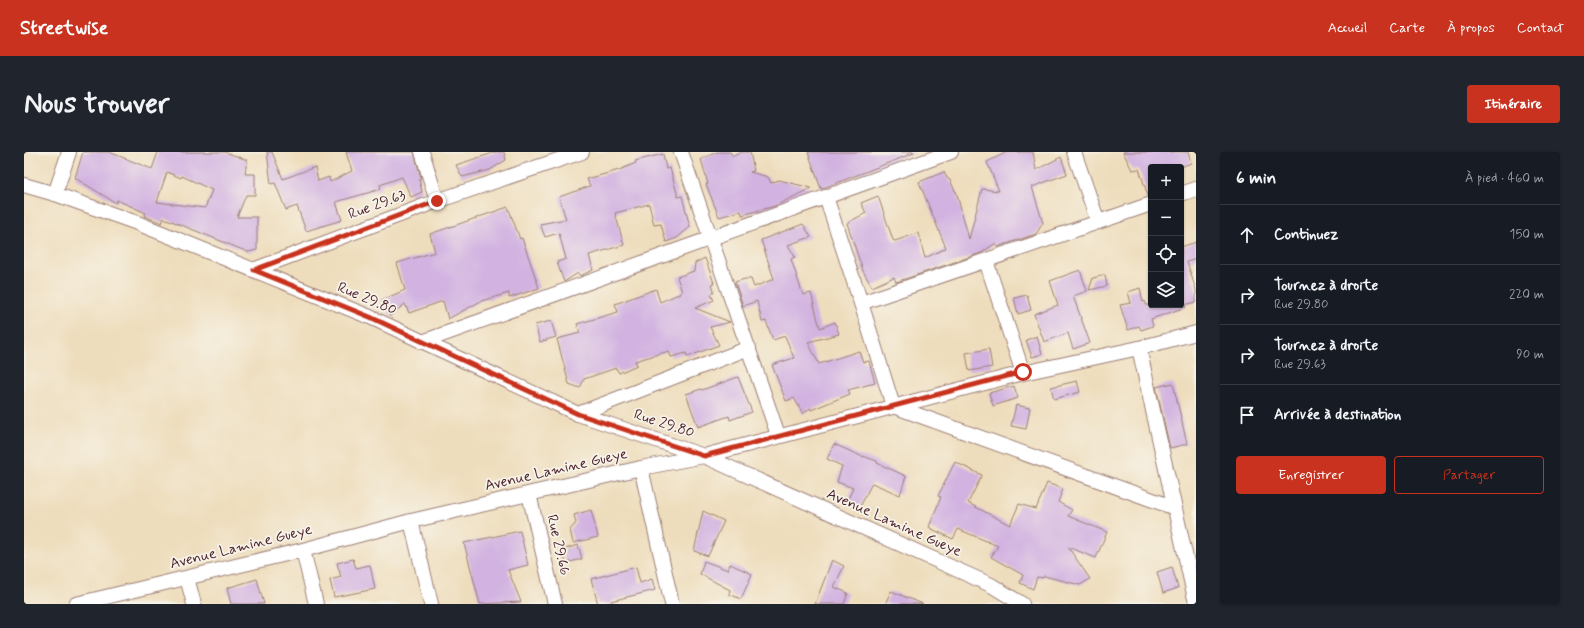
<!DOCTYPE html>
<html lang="fr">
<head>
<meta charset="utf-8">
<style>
	body { margin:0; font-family:Mynerve,sans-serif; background:#20242c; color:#f1f3f6 }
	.controls { position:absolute; right:12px; top:12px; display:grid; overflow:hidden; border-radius:4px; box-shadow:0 1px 3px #0004 }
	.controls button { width:36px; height:36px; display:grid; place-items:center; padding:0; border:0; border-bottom:1px solid #363941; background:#171b24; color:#f1f3f6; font:20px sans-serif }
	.stop { position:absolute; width:12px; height:12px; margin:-9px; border:3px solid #c8321e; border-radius:50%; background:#fff }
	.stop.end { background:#c8321e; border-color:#fff; box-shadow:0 1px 4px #0008 }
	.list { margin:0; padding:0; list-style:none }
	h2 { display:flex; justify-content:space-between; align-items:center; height:52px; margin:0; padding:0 16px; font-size:17px }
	h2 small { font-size:13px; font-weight:400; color:#9ea1a6 }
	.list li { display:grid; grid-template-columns:26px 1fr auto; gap:12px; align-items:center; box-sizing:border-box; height:60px; padding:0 16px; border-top:1px solid #363941 }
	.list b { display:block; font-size:15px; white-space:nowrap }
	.list p { margin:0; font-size:13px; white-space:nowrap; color:#9ea1a6 }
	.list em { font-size:13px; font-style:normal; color:#9ea1a6 }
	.actions { display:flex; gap:8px; padding:12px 16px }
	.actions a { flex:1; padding:9px 0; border:1px solid #c8321e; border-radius:4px; text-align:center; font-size:14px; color:#c8321e }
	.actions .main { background:#c8321e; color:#fff }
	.icon { flex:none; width:22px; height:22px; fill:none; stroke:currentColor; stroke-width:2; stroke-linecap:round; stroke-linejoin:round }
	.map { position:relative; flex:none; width:1172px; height:452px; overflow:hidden; border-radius:4px }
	header { display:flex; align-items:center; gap:24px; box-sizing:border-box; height:56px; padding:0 20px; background:#c8321e; color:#fff }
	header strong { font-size:19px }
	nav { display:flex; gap:22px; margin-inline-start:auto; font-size:14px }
	.intro { display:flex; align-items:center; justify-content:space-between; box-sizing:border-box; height:96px; padding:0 24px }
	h1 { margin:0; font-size:28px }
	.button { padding:10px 18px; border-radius:4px; background:#c8321e; color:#fff; font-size:14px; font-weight:700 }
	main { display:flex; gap:24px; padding:0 24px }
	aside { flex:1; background:#171b24; border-radius:4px; box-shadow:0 1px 3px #0004 }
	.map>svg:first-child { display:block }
	.building { fill:#d2b2e1; fill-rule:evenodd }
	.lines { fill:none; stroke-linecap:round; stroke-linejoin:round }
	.street-casing { stroke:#9c7e74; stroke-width:16 }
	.street { stroke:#fff; stroke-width:14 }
	.route { stroke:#c8321e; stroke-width:5 }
	.labels { text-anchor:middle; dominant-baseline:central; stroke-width:3.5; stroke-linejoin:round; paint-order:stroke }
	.street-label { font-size:15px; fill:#4a1f2b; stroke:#f7f3e8 }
</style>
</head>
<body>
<header>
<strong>Streetwise</strong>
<nav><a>Accueil</a><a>Carte</a><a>À propos</a><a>Contact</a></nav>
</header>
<div class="intro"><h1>Nous trouver</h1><a class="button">Itinéraire</a></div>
<main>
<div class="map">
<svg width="1172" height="452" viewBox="0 0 1172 452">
	<rect width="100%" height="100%" fill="#f7f3e8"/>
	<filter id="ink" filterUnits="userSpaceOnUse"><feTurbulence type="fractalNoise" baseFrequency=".025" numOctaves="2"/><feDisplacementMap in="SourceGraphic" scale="8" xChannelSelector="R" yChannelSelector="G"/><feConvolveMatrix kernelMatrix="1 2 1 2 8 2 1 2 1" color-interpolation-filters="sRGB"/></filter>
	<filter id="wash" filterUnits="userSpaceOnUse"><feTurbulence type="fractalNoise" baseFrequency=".012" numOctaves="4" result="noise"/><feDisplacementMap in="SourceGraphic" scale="16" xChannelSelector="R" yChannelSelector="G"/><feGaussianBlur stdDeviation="0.9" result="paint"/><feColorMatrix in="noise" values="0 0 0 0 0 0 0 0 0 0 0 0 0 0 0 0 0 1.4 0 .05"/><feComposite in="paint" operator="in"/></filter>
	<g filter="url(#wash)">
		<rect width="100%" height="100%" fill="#eeddbc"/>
		<g id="blocks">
			<g class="building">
				<path d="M59 0H85L128 17 134 0H201L223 8 221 22H231V43H222L213 65H233V98L224 100 140 66 138 71 120 64 122 61 93 48 92 51 51 26ZM143 20 157 26 158 24 188 38 181 56 133 50Z"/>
				<polygon points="243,0 248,0 259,27 291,15 294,29 305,25 306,30 328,19 322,0 390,0 397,26 395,27 398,40 387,45 378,25 356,33 357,37 312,50 318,68 282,79 273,54 262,58 251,31 247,32"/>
				<polygon points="472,0 480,0 482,8 466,18 438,25 432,13"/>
				<polygon points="693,0 706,0 709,4 718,0 726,0 730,19 726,20 744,25 747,31 755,28 787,36 751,54 718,63 717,59 695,65 682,32 684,32 677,7"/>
				<polygon points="784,0 890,0 890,1 797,37"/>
				<polygon points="983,0 1009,0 1012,18 1037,5 1043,22 1008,35 1019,71 1012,82 973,95 972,91 957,101 872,130 870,125 848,135 839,119 823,71 842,61 837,51 854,44 869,88 871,89 894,81 901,106 922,96 895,30 920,20 923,26 926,28 931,39 932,39 945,87 958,37 975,39 963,10"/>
				<polygon points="1099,0 1164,0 1167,11 1157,15 1127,15 1127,44 1124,44 1115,17 1108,18"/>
				<polygon points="639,2 642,17 646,16 654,45 658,44 666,75 653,86 642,90 637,72 630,73 625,52 591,61 600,93 565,103 569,118 556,124 554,121 540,130 533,110 542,107 535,81 521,85 516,72 542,67 535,45 566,34 563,27 595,18 612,11 611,9"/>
				<polygon points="484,55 496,87 498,86 515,136 485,146 485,141 457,149 424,167 419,149 385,161 381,152 366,164 358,148 381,138 373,111 411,100 406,82"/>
				<polygon points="779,72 787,85 764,93 771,105 767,107 779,143 787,141 796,176 811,170 815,182 784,190 795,212 835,199 839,210 845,209 851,231 824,238 826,242 787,258 786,256 779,262 770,246 762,249 748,213 770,206 761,184 749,188 742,169 738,170 733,149 719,154 711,130 721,127 727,127 730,135 750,127 737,88"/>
				<polygon points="1172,90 1172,107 1163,110 1172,138 1172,150 1160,153 1162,155 1127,167 1129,174 1117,178 1115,174 1104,178 1096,153 1107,151 1104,140 1116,136 1119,150 1121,149 1122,153 1157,153 1157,95"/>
				<polygon points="681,106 690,131 688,131 690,139 687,143 690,148 671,156 706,170 686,175 695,193 663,205 662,201 647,205 645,199 611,209 613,213 595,221 592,216 560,227 556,236 545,232 533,187 556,181 553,172 594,160 591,152 632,137 636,150 657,141 658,140 653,125 670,119 671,111"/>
				<polygon points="1056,118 1063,139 1049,144 1066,191 1049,197 1044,181 1020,190 1010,162 1034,153 1026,129"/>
				<polygon points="1081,123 1083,134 1065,138 1069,126"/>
				<polygon points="1003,143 1007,158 994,162 990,146"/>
				<polygon points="527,169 532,185 516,190 511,173"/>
				<polygon points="1013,184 1018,202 1008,205 1002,188"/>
				<polygon points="965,197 968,215 945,219 942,201"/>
				<polygon points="714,225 728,260 706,268 705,264 674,275 662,242 677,237 678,238"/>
				<polygon points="1053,229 1056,240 1030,247 1027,235"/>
				<polygon points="1149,231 1163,292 1146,296 1132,235"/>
				<polygon points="990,234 994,246 969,254 965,241"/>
				<polygon points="992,253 1006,256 1002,277 987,274"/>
				<polygon points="810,292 839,305 839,304 853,309 853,311 882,324 876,343 848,331 836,355 823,349 829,336 813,330 818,314 803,307"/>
				<polygon points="931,310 958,323 944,351 986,373 995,352 1012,357 1023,331 1039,337 1034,350 1048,358 1044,364 1083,380 1072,406 1044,395 1066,427 1056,433 1020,424 1019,426 1013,425 1009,437 996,431 999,423 967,405 974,394 934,377 929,387 908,377 905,375 917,345 914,344"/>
				<polygon points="567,358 574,385 549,391 546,378 552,371 550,363"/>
				<polygon points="679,359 700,369 684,404 670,399"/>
				<polygon points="496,379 504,413 484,418 497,450 456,452 440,391"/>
				<polygon points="554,393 558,407 542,411 538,398"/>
				<polygon points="329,407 332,416 346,413 351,437 310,445 306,428 317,425 313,411"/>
				<polygon points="808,408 820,414 810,435 824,441 820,452 791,452"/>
				<polygon points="680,409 704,418 706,412 728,422 717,447 705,442 706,438 676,422"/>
				<polygon points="612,415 616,431 628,427 631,438 587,449 588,452 574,452 567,427"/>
				<polygon points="1148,415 1154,436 1139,441 1133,420"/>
				<polygon points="233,427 240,452 207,452 203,436"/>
				<polygon points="867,439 899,452 861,452"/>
			</g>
		</g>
	</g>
	<g filter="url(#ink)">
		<use href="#blocks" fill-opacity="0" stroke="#9c7e74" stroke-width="1"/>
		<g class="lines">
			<g class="street-casing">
				<g id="street">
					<polyline points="398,0 413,49"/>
					<polyline points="657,0 754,283"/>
					<polyline points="1050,0 1074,70"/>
					<polyline points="0,33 31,42 113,71 346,165 554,262 680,304 967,433 998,452"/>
					<polyline points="31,42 45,0"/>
					<polyline points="1157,42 1172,37"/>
					<polyline points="802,45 837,151 869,254 1151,356"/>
					<polyline points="962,109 999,221"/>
					<polyline points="229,118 413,49 558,0"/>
					<polyline points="837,151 1127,52"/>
					<polyline points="398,190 927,0"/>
					<polyline points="1115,196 1172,451"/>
					<polyline points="554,262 725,196"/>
					<polyline points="617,316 648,452"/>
					<polyline points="505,342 531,452"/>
					<polyline points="387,369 407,452"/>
					<polyline points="279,398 292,452"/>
					<polyline points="163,426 170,452"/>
					<polyline points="52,452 279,398 387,369 617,316 680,304 999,221 1115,196 1172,181"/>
				</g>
			</g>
			<use href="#street" class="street"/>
		</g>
	</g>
	<g class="lines" filter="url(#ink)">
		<polyline class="route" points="413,49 230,118 346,165 554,262 680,304 999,220"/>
	</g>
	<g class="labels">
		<g class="street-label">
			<text transform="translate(353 53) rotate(-20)">Rue 29.63</text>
			<text transform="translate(343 147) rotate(23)">Rue 29.80</text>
			<text transform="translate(640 272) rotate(18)">Rue 29.80</text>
			<text transform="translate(532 318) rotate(-13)">Avenue Lamine Gueye</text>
			<text transform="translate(870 371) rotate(24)">Avenue Lamine Gueye</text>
			<text transform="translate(534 393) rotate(77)">Rue 29.66</text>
			<text transform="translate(217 395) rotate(-14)">Avenue Lamine Gueye</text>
		</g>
	</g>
</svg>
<div class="controls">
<button>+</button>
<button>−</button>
<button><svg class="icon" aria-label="locate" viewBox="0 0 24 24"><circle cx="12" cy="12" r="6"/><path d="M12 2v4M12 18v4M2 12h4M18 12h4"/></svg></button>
<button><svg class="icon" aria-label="layers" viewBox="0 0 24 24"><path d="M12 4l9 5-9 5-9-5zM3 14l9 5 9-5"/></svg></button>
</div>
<div class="stop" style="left:999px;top:220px"></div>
<div class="stop end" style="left:413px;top:49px"></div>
</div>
<aside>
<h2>6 min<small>À pied · 460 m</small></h2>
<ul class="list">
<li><svg class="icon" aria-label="ahead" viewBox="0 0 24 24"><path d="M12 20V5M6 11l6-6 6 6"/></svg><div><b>Continuez</b></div><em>150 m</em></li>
<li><svg class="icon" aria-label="right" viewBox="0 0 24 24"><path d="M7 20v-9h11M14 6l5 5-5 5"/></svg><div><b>Tournez à droite</b><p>Rue 29.80</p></div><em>220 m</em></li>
<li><svg class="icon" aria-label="right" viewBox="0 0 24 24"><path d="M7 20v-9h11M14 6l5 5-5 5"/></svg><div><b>Tournez à droite</b><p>Rue 29.63</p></div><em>90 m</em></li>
<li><svg class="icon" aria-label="arrive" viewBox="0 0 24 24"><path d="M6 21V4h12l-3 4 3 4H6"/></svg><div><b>Arrivée à destination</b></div></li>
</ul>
<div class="actions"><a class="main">Enregistrer</a><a>Partager</a></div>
</aside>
</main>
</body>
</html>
